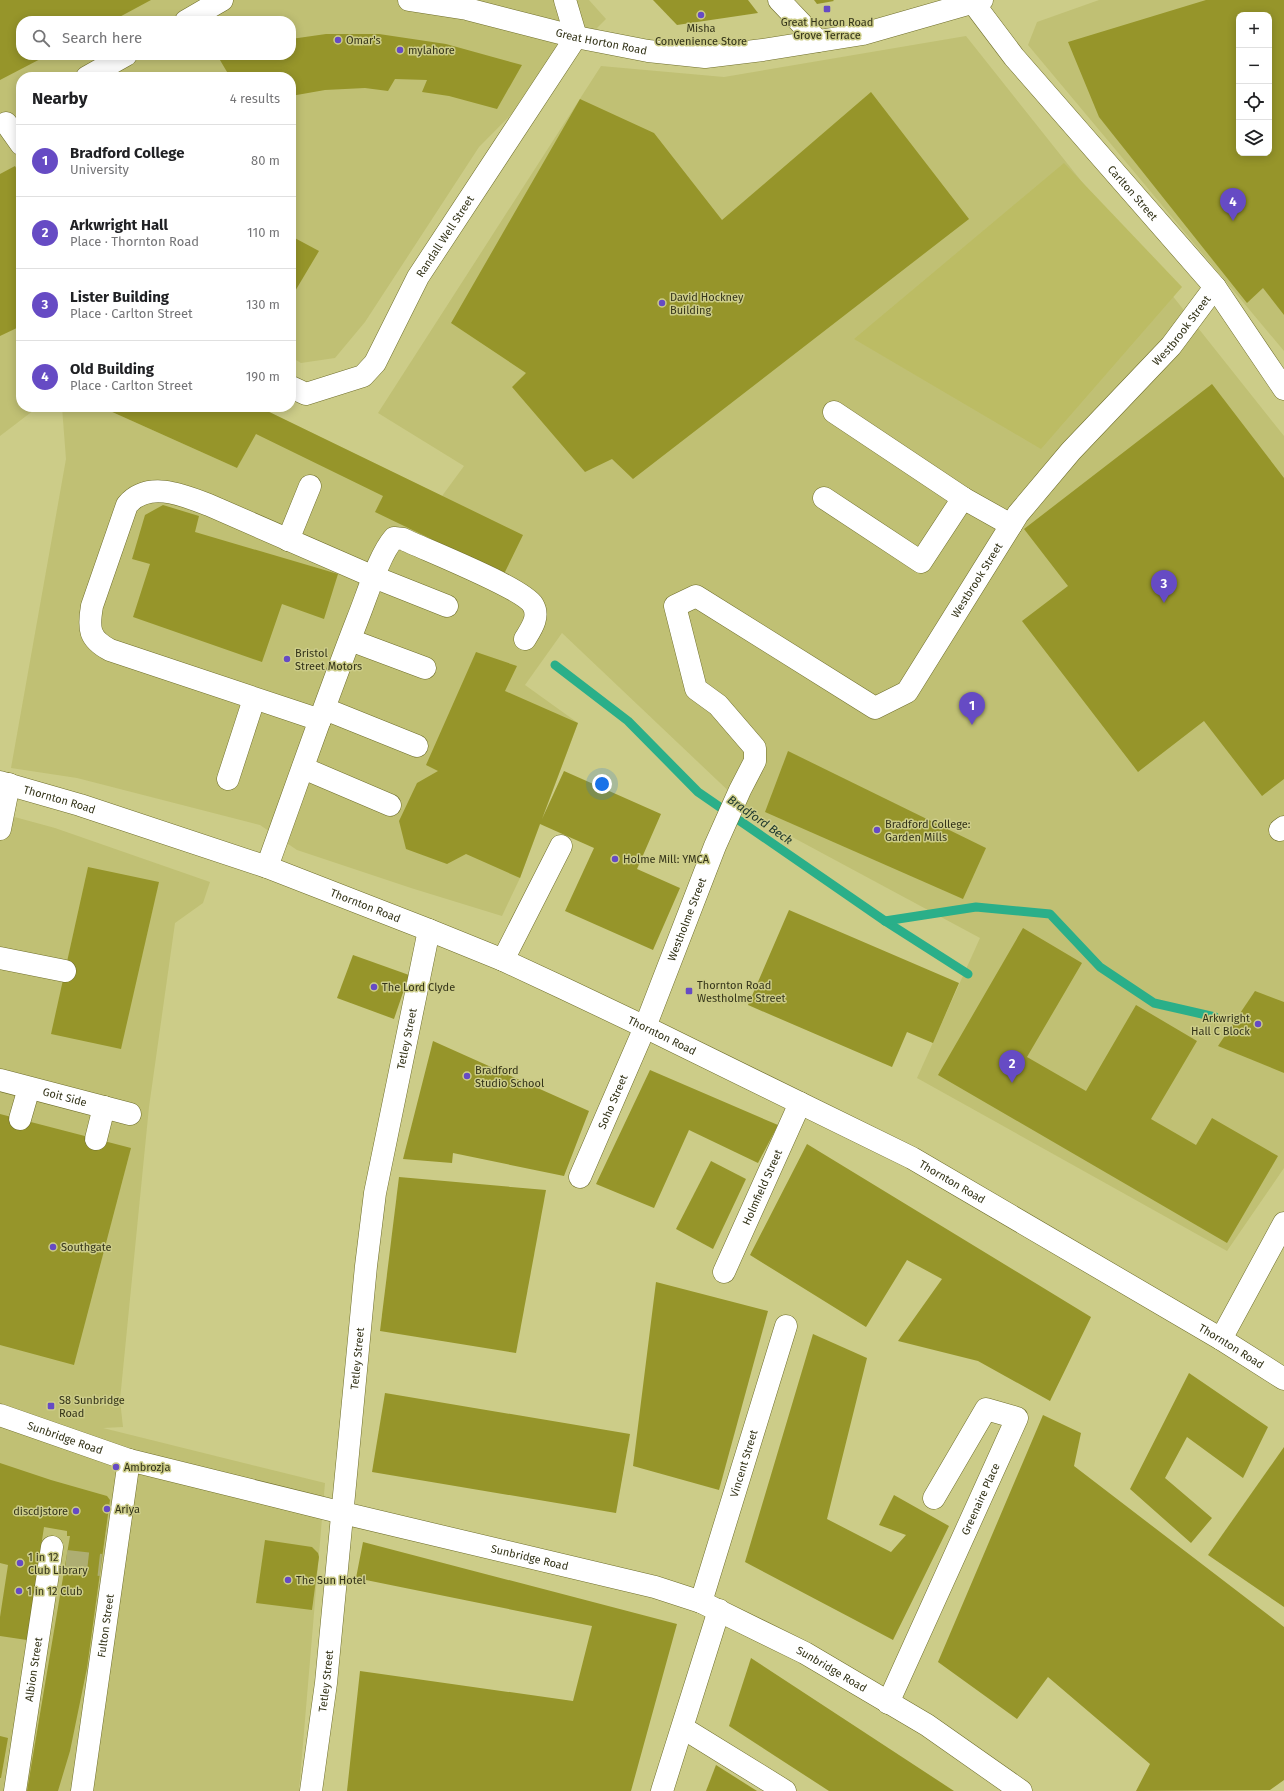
<!DOCTYPE html>
<html lang="en">
<head>
<meta charset="utf-8">
<style>
	body { margin:0; font-family:"Fira Sans",sans-serif; background:#f2f2f2; color:#202124 }
	.controls { position:absolute; right:12px; top:12px; display:grid; overflow:hidden; border-radius:8px; box-shadow:0 2px 10px #0003 }
	.controls button { width:36px; height:36px; display:grid; place-items:center; padding:0; border:0; border-bottom:1px solid #e0e0e0; background:#fff; color:#202124; font:20px sans-serif }
	.you { position:absolute; left:602px; top:784px; width:14px; height:14px; margin:-10px; border:3px solid #fff; border-radius:50%; background:#1a73e8; box-shadow:0 0 0 6px #1a73e833 }
	.badge { display:grid; place-items:center; width:26px; height:26px; border-radius:50%; background:#664bc4; color:#fff; font-size:13px; font-weight:700 }
	.pin { position:absolute; translate:-50% -33px; filter:drop-shadow(0 1px 2px #0008) }
	.pin::after { content:''; position:absolute; top:21px; width:14px; height:12px; background:inherit; clip-path:polygon(0 0,100% 0,50% 100%) }
	.list { margin:0; padding:0; list-style:none }
	h2 { display:flex; justify-content:space-between; align-items:center; height:52px; margin:0; padding:0 16px; font-size:17px }
	h2 small { font-size:13px; font-weight:400; color:#757577 }
	.list li { display:grid; grid-template-columns:26px 1fr auto; gap:12px; align-items:center; box-sizing:border-box; height:72px; padding:0 16px; border-top:1px solid #e0e0e0 }
	.list b { display:block; font-size:15px; white-space:nowrap }
	.list p { margin:0; font-size:13px; white-space:nowrap; color:#757577 }
	.list em { font-size:13px; font-style:normal; color:#757577 }
	.icon { flex:none; width:22px; height:22px; fill:none; stroke:currentColor; stroke-width:2; stroke-linecap:round; stroke-linejoin:round }
	.map { position:relative; flex:none; width:1284px; height:1791px; overflow:hidden }
	.search { position:absolute; background:#fff; box-shadow:0 2px 10px #0003; left:16px; top:16px; width:280px; height:44px; display:flex; align-items:center; gap:10px; box-sizing:border-box; padding:0 14px; border-radius:16px; color:#757577; font-size:15px }
	.panel { position:absolute; background:#fff; box-shadow:0 2px 10px #0003; left:16px; top:72px; width:280px; height:340px; border-radius:16px }
	.map>svg:first-child { display:block }
	.built { fill:#c0c074; fill-rule:evenodd }
	.green { fill:#bcbc64 }
	.lines { fill:none; stroke-linecap:round; stroke-linejoin:round }
	.stream { stroke:#2aaf89; stroke-width:9 }
	.building { fill:#96952a; fill-rule:evenodd }
	.minor-tunnel { stroke:#aeae72; stroke-width:22; stroke-dasharray:22 11; stroke-linecap:butt }
	.minor-casing { stroke:#6f6e2b; stroke-width:23 }
	.major-casing { stroke:#6f6e2b; stroke-width:23 }
	.minor { stroke:#fff; stroke-width:22 }
	.major { stroke:#fff; stroke-width:22 }
	.poi-dot { fill:#664bc4; stroke:#cc8; stroke-width:1.5 }
	.labels { text-anchor:middle; dominant-baseline:central; stroke-width:3; stroke-linejoin:round; paint-order:stroke }
	.poi-label { font-size:11px; fill:#343419; stroke:#cc8; text-anchor:start }
	.street-label { font-size:11px; fill:#343419; stroke:#cc8 }
	.water-label { font-size:12px; font-style:italic; fill:#1c362c; stroke:#cc8 }
</style>
</head>
<body>
<div class="map">
<svg width="1284" height="1791" viewBox="0 0 1284 1791">
	<rect width="100%" height="100%" fill="#cc8"/>
	<g class="built">
		<path d="M0 0H589L606 19 479 147 365 322 335 358 301 363 291 357V77H21V407H38L0 436ZM21 21H291V55H21Z"/>
		<path d="M1099 0H1284V351L1028 45 1037 22ZM1239 15H1269V153H1239Z"/>
		<polygon points="966,36 1284,436 1284,1168 1227,1251 917,1078 980,938 757,818 562,633 525,685 578,723 520,878 502,916 411,888 297,850 260,825 77,778 11,768 66,459 62,407 101,407 237,468 267,411 442,496 464,466 378,413 601,66 724,77"/>
		<polygon points="0,813 55,828 210,882 203,903 175,923 149,1107 120,1400 123,1427 103,1428 325,1483 299,1791 0,1791"/>
	</g>
	<polygon class="green" points="1064,163 1182,287 1041,449 854,339"/>
	<g class="lines">
		<g class="stream">
			<polyline points="555,665 628,721 698,792 885,921 968,974"/>
			<polyline points="885,921 976,907 1050,914 1100,967 1154,1003 1215,1017"/>
		</g>
	</g>
	<g class="building">
		<polygon points="0,0 151,0 112,21 21,21 21,55 48,55 0,80"/>
		<polygon points="653,0 748,0 758,13 677,25"/>
		<polygon points="814,0 833,0 834,1 817,4"/>
		<path d="M1206 0H1284V315L1263 288 1247 303 1099 117 1068 42ZM1239 15H1269V153H1239Z"/>
		<polygon points="326,34 379,34 446,44 522,65 497,109 449,96 422,92 427,80 395,79 388,91 365,88 325,90 291,96 291,77 230,77 217,55 291,55 291,39"/>
		<polygon points="871,92 969,219 633,479 612,459 585,472 512,387 526,373 451,323 580,99 654,133 722,220"/>
		<polygon points="15,166 21,177 21,326 0,336 0,174"/>
		<polygon points="291,236 319,251 291,298"/>
		<polygon points="1212,384 1284,478 1284,779 1262,796 1204,721 1138,772 1022,621 1068,586 1024,529"/>
		<polygon points="101,407 259,407 523,535 504,574 375,512 383,496 256,434 237,468"/>
		<polygon points="163,505 199,516 195,532 338,574 324,619 282,604 262,662 133,617 150,564 132,559 145,515"/>
		<polygon points="476,652 517,666 505,691 578,723 542,819 564,771 661,814 637,869 680,888 653,950 565,911 594,848 540,824 520,878 466,854 447,864 406,849 399,821 417,783 438,771 426,765"/>
		<polygon points="788,751 986,848 963,899 765,812"/>
		<polygon points="88,867 159,882 121,1049 51,1034"/>
		<polygon points="789,910 959,983 933,1043 907,1032 892,1067 748,1005"/>
		<polygon points="1023,928 1082,963 1027,1057 1086,1091 1136,1005 1197,1041 1151,1119 1196,1145 1212,1118 1278,1156 1227,1243 938,1075"/>
		<polygon points="353,955 409,975 394,1019 337,998"/>
		<polygon points="1255,991 1284,1002 1284,1073 1218,1046"/>
		<polygon points="433,1041 589,1111 564,1176 453,1153 452,1163 403,1159"/>
		<polygon points="650,1070 778,1125 758,1163 689,1130 654,1208 596,1184"/>
		<polygon points="0,1114 131,1148 74,1365 0,1345"/>
		<polygon points="807,1144 1091,1317 1050,1401 978,1361 898,1341 942,1279 907,1260 866,1327 750,1255"/>
		<polygon points="711,1161 746,1179 713,1249 676,1229"/>
		<polygon points="399,1177 546,1190 516,1353 380,1331"/>
		<polygon points="656,1282 768,1311 719,1490 633,1466"/>
		<polygon points="813,1334 867,1358 827,1519 891,1552 906,1535 879,1525 894,1495 949,1526 893,1640 745,1562"/>
		<polygon points="1189,1373 1268,1427 1243,1478 1187,1437 1165,1478 1212,1518 1191,1543 1130,1489"/>
		<polygon points="385,1393 630,1434 616,1513 372,1472"/>
		<polygon points="1043,1415 1081,1433 1074,1466 1284,1627 1284,1780 1270,1790 1136,1791 1150,1764 1048,1677 1017,1719 938,1662"/>
		<polygon points="1284,1447 1284,1607 1208,1555"/>
		<polygon points="0,1463 51,1480 107,1496 110,1500 87,1668 70,1751 58,1791 27,1791 70,1536 67,1536 67,1531 44,1527 27,1640 0,1636 0,1617 8,1565 0,1563"/>
		<polygon points="265,1540 312,1547 318,1553 319,1557 312,1610 256,1603"/>
		<polygon points="363,1542 677,1624 631,1791 347,1791 360,1671 573,1701 592,1626 356,1578"/>
		<polygon points="751,1658 954,1791 829,1791 729,1726"/>
		<polygon points="0,1736 8,1738 1,1778 0,1778"/>
		<polygon points="716,1765 757,1791 706,1791"/>
	</g>
	<g class="lines">
		<polyline class="minor-tunnel" points="66,1561 101,1565"/>
		<g class="minor-casing">
			<g id="minor">
				<path id="s1" d="M409 0 467 9 576 37 648 51 705 57 763 50 863 34 982 0"/>
				<polyline points="779,0 818,41"/>
				<path id="s2" d="M971 0 1014 57 1215 287 1284 389"/>
				<polyline points="186,21 222,0"/>
				<polyline points="87,77 126,55"/>
				<polyline points="6,123 21,144"/>
				<path id="s3" d="M291 387 306 394 363 376 375 363 418 277 576 37 565 0"/>
				<polyline points="834,412 963,498"/>
				<polyline points="824,498 921,562 963,498 1011,525"/>
				<polyline points="288,540 310,486"/>
				<polyline points="350,640 425,668"/>
				<polyline points="325,709 417,746"/>
				<path d="M320 720 110 650C89 639 88 629 92 606L127 505C148 480 183 495 209 505L374 577 447 606"/>
				<polyline points="303,768 390,805"/>
				<polyline points="228,779 254,699"/>
				<polyline points="0,829 9,784"/>
				<polyline points="1280,830 1284,827"/>
				<path d="M267 867C297 784 326 700 358 618 367 596 379 555 394 538L403 539C426 550 523 588 533 605 540 617 531 629 525 639"/>
				<polyline points="0,958 65,971"/>
				<polyline points="503,960 561,846"/>
				<path id="s4" d="M0 1080 130 1114"/>
				<polyline points="20,1119 29,1088"/>
				<polyline points="96,1139 104,1107"/>
				<path id="s5" d="M580 1177 645 1027 715 846 740 790 755 761V748L718 705 696 689 675 606 696 596 875 708 907 692 1018 514 1071 451 1171 346 1215 287"/>
				<path id="s6" d="M724 1272 800 1103"/>
				<polyline points="1221,1339 1284,1223"/>
				<path id="s7" d="M0 1415 129 1460 343 1513 655 1587 701 1602 805 1653 927 1725 1021 1791"/>
				<path id="s8" d="M701 1602 786 1326"/>
				<path id="s9" d="M888 1703 1017 1418 986 1409 934 1498"/>
				<polyline points="683,1728 785,1791"/>
				<path id="s10" d="M15 1791 52 1547"/>
				<path id="s11" d="M82 1791 129 1460"/>
				<path id="s12" d="M311 1791 326 1683 366 1266 375 1193 429 930"/>
				<polyline points="662,1791 719,1610"/>
			</g>
		</g>
		<g class="major-casing">
			<g id="major">
				<path id="s13" d="M0 782 80 805 267 867 429 930 503 960 563 988 645 1027 912 1158 1221 1339 1284 1379"/>
			</g>
		</g>
		<use href="#minor" class="minor"/>
		<use href="#major" class="major"/>
	</g>
	<g class="poi-dot">
		<rect x="823" y="5" width="8" height="8" rx="2"/>
		<circle cx="701" cy="15" r="4"/>
		<circle cx="338" cy="40" r="4"/>
		<circle cx="400" cy="50" r="4"/>
		<circle cx="662" cy="303" r="4"/>
		<circle cx="287" cy="659" r="4"/>
		<circle cx="877" cy="830" r="4"/>
		<circle cx="615" cy="859" r="4"/>
		<circle cx="374" cy="987" r="4"/>
		<rect x="685" y="987" width="8" height="8" rx="2"/>
		<circle cx="1258" cy="1024" r="4"/>
		<circle cx="467" cy="1076" r="4"/>
		<circle cx="53" cy="1247" r="4"/>
		<rect x="47" y="1402" width="8" height="8" rx="2"/>
		<circle cx="116" cy="1467" r="4"/>
		<circle cx="107" cy="1509" r="4"/>
		<circle cx="76" cy="1511" r="4"/>
		<circle cx="20" cy="1563" r="4"/>
		<circle cx="288" cy="1580" r="4"/>
		<circle cx="19" cy="1591" r="4"/>
	</g>
	<g class="labels">
		<g class="poi-label">
			<text x="827" y="22" text-anchor="middle">Great Horton Road<tspan x="827" dy="13">Grove Terrace</tspan></text>
			<text x="701" y="28" text-anchor="middle">Misha<tspan x="701" dy="13">Convenience Store</tspan></text>
			<text x="346" y="40">Omar's</text>
			<text x="408" y="50">mylahore</text>
			<text x="670" y="297">David Hockney<tspan x="670" dy="13">Building</tspan></text>
			<text x="295" y="653">Bristol<tspan x="295" dy="13">Street Motors</tspan></text>
			<text x="885" y="824">Bradford College:<tspan x="885" dy="13">Garden Mills</tspan></text>
			<text x="623" y="859">Holme Mill: YMCA</text>
			<text x="697" y="985">Thornton Road<tspan x="697" dy="13">Westholme Street</tspan></text>
			<text x="382" y="987">The Lord Clyde</text>
			<text x="1250" y="1018" text-anchor="end">Arkwright<tspan x="1250" dy="13">Hall C Block</tspan></text>
			<text x="475" y="1070">Bradford<tspan x="475" dy="13">Studio School</tspan></text>
			<text x="61" y="1247">Southgate</text>
			<text x="59" y="1400">S8 Sunbridge<tspan x="59" dy="13">Road</tspan></text>
			<text x="124" y="1467">Ambrozja</text>
			<text x="115" y="1509">Ariya</text>
			<text x="68" y="1511" text-anchor="end">discdjstore</text>
			<text x="28" y="1557">1 in 12<tspan x="28" dy="13">Club Library</tspan></text>
			<text x="296" y="1580">The Sun Hotel</text>
			<text x="27" y="1591">1 in 12 Club</text>
		</g>
		<g class="street-label">
			<text stroke="none"><textPath href="#s1" startOffset="197">Great Horton Road</textPath></text>
			<text stroke="none"><textPath href="#s2" startOffset="252">Carlton Street</textPath></text>
			<text stroke="none"><textPath href="#s3" startOffset="239">Randall Well Street</textPath></text>
			<text stroke="none"><textPath href="#s5" startOffset="1360">Westbrook Street</textPath></text>
			<text stroke="none"><textPath href="#s5" startOffset="1036">Westbrook Street</textPath></text>
			<text stroke="none"><textPath href="#s13" startOffset="62">Thornton Road</textPath></text>
			<text stroke="none"><textPath href="#s13" startOffset="386">Thornton Road</textPath></text>
			<text stroke="none"><textPath href="#s5" startOffset="279">Westholme Street</textPath></text>
			<text stroke="none"><textPath href="#s13" startOffset="710">Thornton Road</textPath></text>
			<text stroke="none"><textPath href="#s12" startOffset="759">Tetley Street</textPath></text>
			<text stroke="none"><textPath href="#s4" startOffset="67">Goit Side</textPath></text>
			<text stroke="none"><textPath href="#s5" startOffset="82">Soho Street</textPath></text>
			<text stroke="none"><textPath href="#s13" startOffset="1035">Thornton Road</textPath></text>
			<text stroke="none"><textPath href="#s6" startOffset="93">Holmfield Street</textPath></text>
			<text stroke="none"><textPath href="#s13" startOffset="1359">Thornton Road</textPath></text>
			<text stroke="none"><textPath href="#s12" startOffset="435">Tetley Street</textPath></text>
			<text stroke="none"><textPath href="#s7" startOffset="69">Sunbridge Road</textPath></text>
			<text stroke="none"><textPath href="#s8" startOffset="145">Vincent Street</textPath></text>
			<text stroke="none"><textPath href="#s9" startOffset="224">Greenaire Place</textPath></text>
			<text stroke="none"><textPath href="#s7" startOffset="549">Sunbridge Road</textPath></text>
			<text stroke="none"><textPath href="#s11" startOffset="167">Fulton Street</textPath></text>
			<text stroke="none"><textPath href="#s10" startOffset="123">Albion Street</textPath></text>
			<text stroke="none"><textPath href="#s7" startOffset="873">Sunbridge Road</textPath></text>
			<text stroke="none"><textPath href="#s12" startOffset="111">Tetley Street</textPath></text>
		</g>
		<g class="water-label">
			<text transform="translate(760 820) rotate(35)">Bradford Beck</text>
		</g>
	</g>
</svg>
<div class="controls">
<button>+</button>
<button>−</button>
<button><svg class="icon" aria-label="locate" viewBox="0 0 24 24"><circle cx="12" cy="12" r="6"/><path d="M12 2v4M12 18v4M2 12h4M18 12h4"/></svg></button>
<button><svg class="icon" aria-label="layers" viewBox="0 0 24 24"><path d="M12 4l9 5-9 5-9-5zM3 14l9 5 9-5"/></svg></button>
</div>
<div class="you"></div>
<div class="pin badge" style="left:972px;top:725px">1</div>
<div class="pin badge" style="left:1012px;top:1083px">2</div>
<div class="pin badge" style="left:1164px;top:603px">3</div>
<div class="pin badge" style="left:1233px;top:221px">4</div>
<div class="search"><svg class="icon" aria-label="search" viewBox="0 0 24 24"><circle cx="10" cy="10" r="6"/><path d="M15 15l6 6"/></svg>Search here</div>
<section class="panel">
<h2>Nearby<small>4 results</small></h2>
<ul class="list">
<li><span class="badge">1</span><div><b>Bradford College</b><p>University</p></div><em>80 m</em></li>
<li><span class="badge">2</span><div><b>Arkwright Hall</b><p>Place · Thornton Road</p></div><em>110 m</em></li>
<li><span class="badge">3</span><div><b>Lister Building</b><p>Place · Carlton Street</p></div><em>130 m</em></li>
<li><span class="badge">4</span><div><b>Old Building</b><p>Place · Carlton Street</p></div><em>190 m</em></li>
</ul>
</section>
</div>
</body>
</html>
